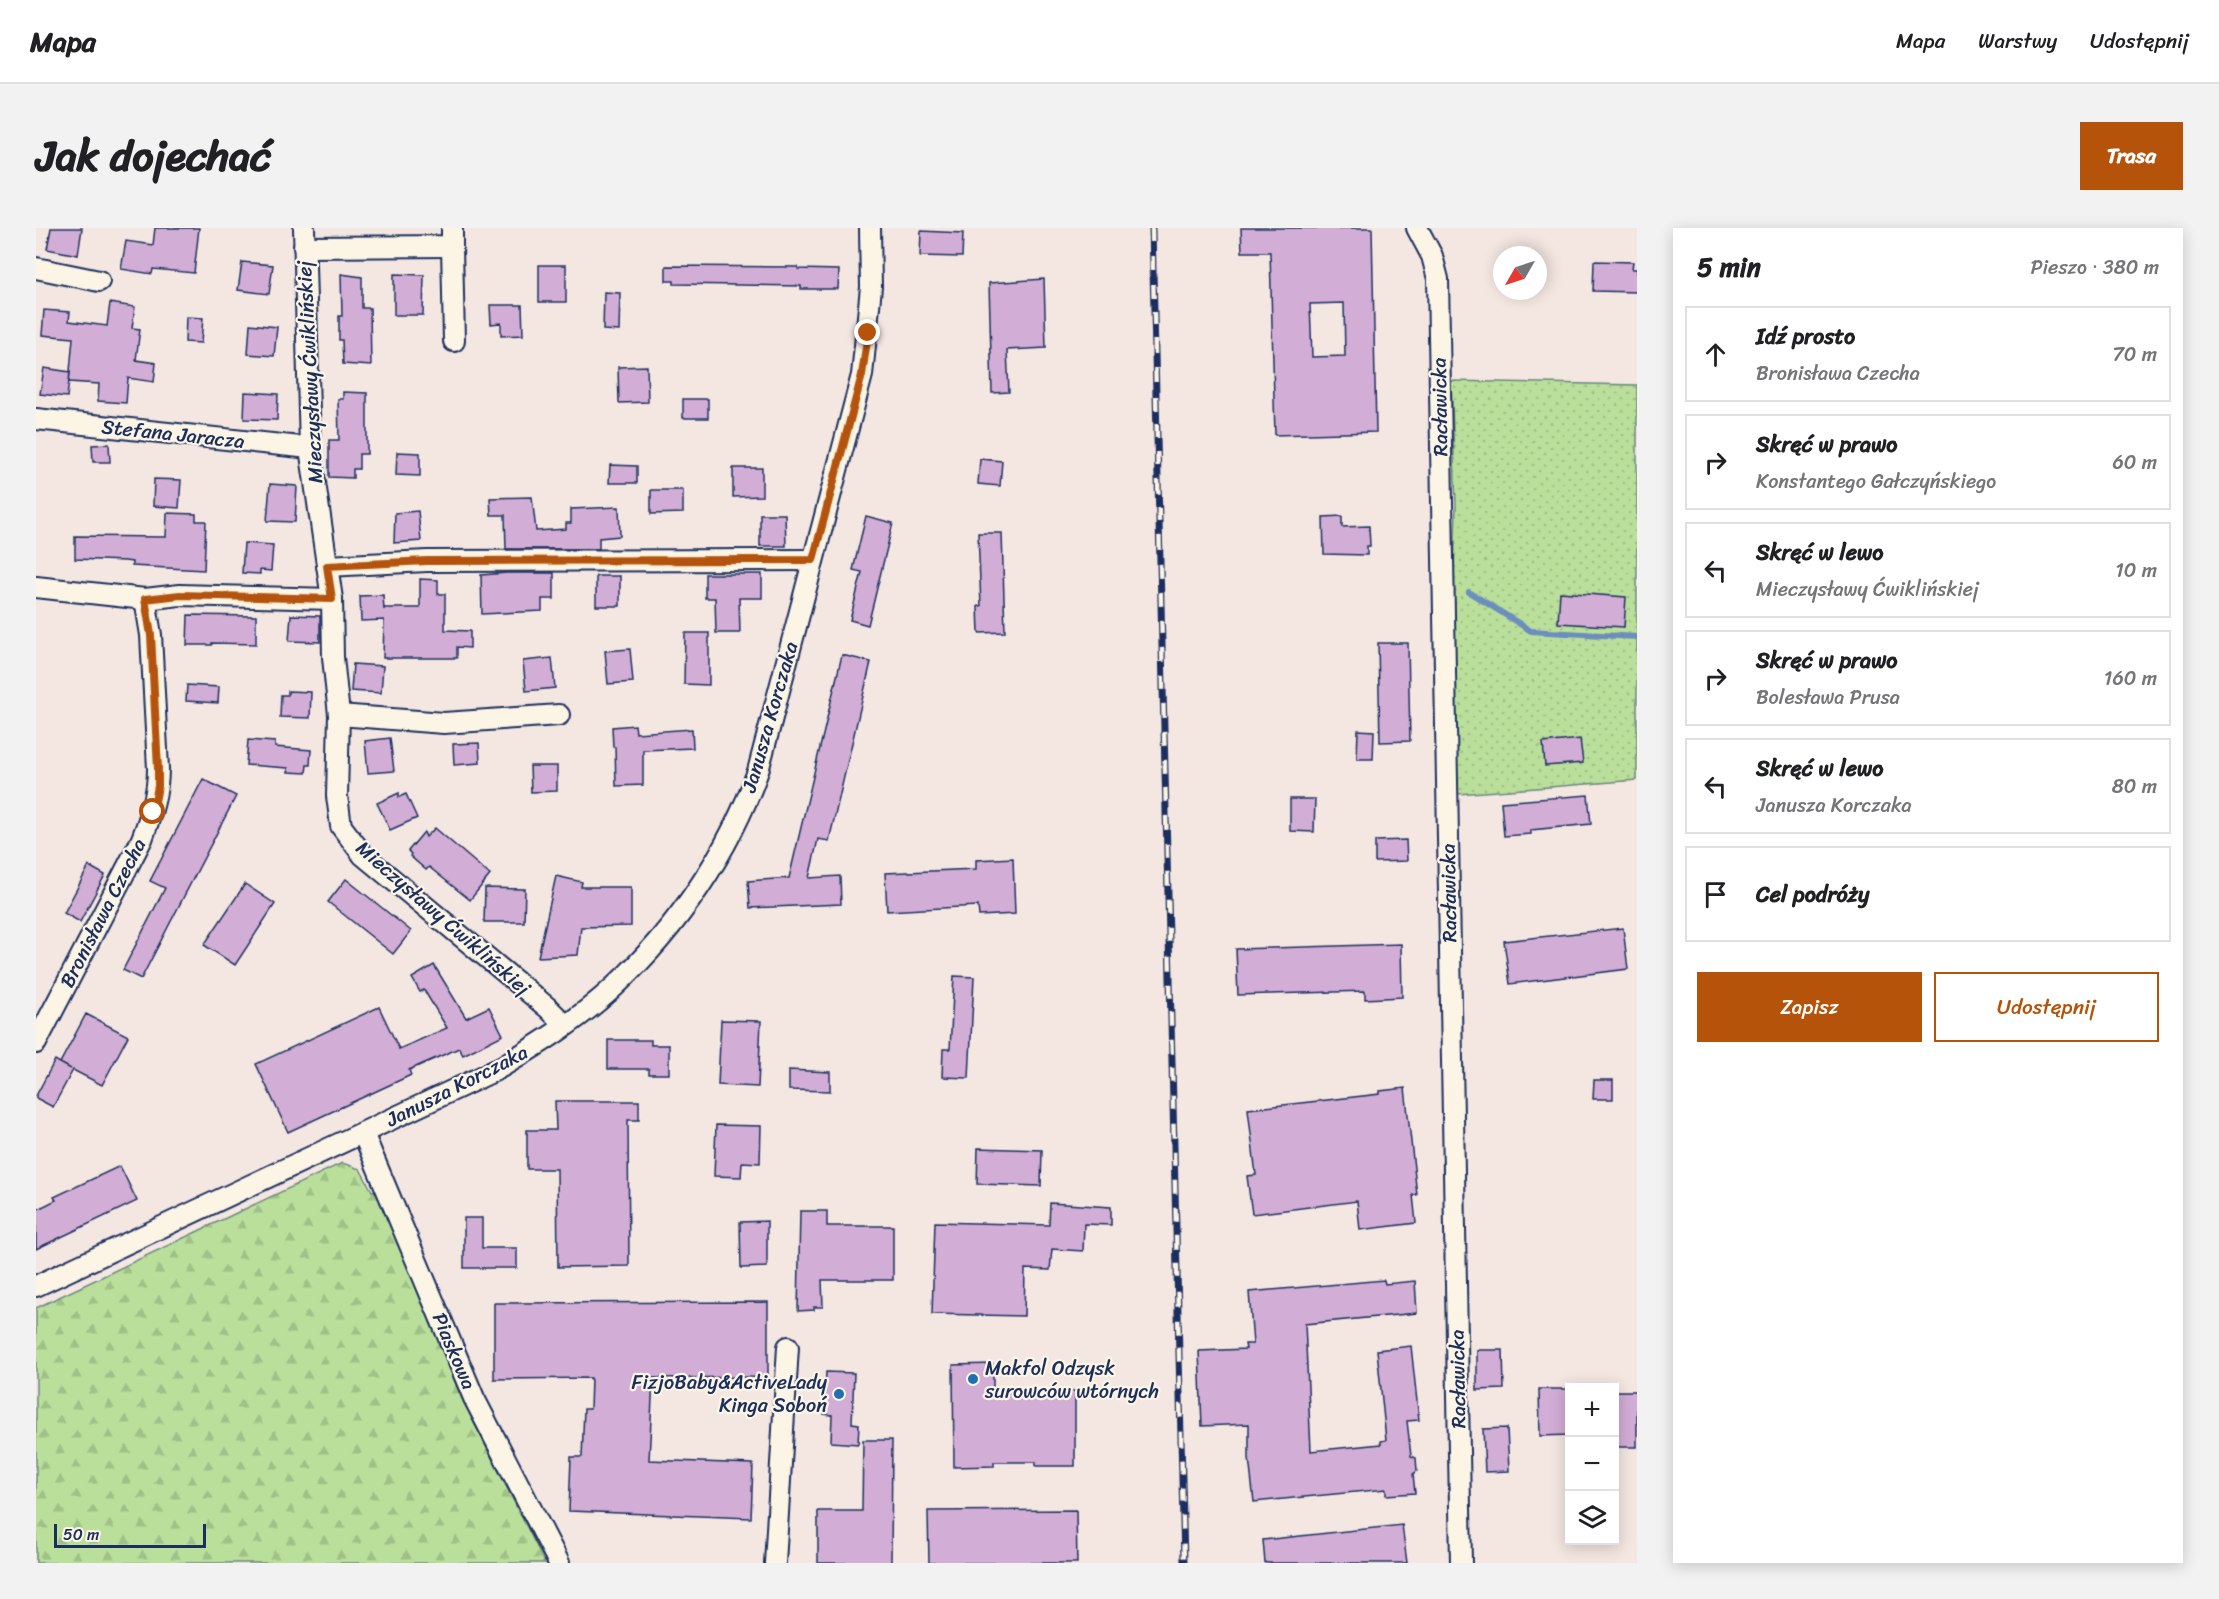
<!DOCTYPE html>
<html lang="pl">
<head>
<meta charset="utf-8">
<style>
	body { margin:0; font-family:Sriracha,sans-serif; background:#f2f2f2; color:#202124 }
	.controls { position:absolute; right:18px; bottom:18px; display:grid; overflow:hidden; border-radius:0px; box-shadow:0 3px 15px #0003 }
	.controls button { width:54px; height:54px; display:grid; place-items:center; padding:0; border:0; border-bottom:2px solid #e0e0e0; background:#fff; color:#202124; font:30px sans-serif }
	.compass { position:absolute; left:1457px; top:18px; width:54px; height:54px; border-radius:50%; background:#fff; box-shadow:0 3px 15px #0003; rotate:231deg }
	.scale { position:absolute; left:18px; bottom:15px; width:152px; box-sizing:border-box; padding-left:6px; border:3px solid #1b2f5e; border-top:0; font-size:16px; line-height:21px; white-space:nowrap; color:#1b2f5e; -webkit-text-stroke:4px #fcf5e5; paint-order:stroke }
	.stop { position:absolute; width:18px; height:18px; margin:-14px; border:4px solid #b45309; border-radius:50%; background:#fff }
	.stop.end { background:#b45309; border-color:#fff; box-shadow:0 2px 6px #0008 }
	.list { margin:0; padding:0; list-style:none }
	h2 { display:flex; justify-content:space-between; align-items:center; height:78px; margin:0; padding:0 24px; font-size:26px }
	h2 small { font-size:20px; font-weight:400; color:#757577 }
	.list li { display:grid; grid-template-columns:39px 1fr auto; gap:18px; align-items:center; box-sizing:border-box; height:96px; margin:0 12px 12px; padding:0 12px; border:2px solid #e0e0e0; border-radius:0px }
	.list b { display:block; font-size:22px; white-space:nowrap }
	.list p { margin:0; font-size:20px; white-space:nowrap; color:#757577 }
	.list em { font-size:20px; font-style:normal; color:#757577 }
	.actions { display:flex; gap:12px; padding:18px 24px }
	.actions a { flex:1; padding:14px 0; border:2px solid #b45309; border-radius:0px; text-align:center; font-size:21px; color:#b45309 }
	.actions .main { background:#b45309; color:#fff }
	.icon { flex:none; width:33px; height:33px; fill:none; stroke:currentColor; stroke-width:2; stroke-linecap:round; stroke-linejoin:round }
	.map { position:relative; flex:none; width:1601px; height:1335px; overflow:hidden; border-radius:0px }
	header { display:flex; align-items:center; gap:36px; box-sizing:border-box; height:84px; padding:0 30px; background:#fff; border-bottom:2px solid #e0e0e0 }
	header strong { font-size:28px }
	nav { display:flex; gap:33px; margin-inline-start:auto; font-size:21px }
	.intro { display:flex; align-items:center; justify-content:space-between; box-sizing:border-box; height:144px; padding:0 36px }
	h1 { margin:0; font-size:42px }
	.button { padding:15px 27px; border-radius:0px; background:#b45309; color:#fff; font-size:21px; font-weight:700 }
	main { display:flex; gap:36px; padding:0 36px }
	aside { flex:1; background:#fff; border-radius:0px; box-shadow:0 3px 15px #0003 }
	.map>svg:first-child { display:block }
	.grass { fill:url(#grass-dots); stroke:#6a877c; stroke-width:1.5 }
	.forest { fill:url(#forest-firs); stroke:#6a877c; stroke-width:1.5 }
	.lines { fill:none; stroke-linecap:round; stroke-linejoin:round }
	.stream { stroke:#6c8ebd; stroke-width:6 }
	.building { fill:#d2add5; stroke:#1b2f5e; stroke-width:1.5; fill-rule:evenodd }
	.street-casing { stroke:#1b2f5e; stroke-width:24 }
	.street { stroke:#fcf5e5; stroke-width:20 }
	.rail-casing { stroke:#1b2f5e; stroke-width:7 }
	.rail { stroke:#fcf5e5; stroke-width:4.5; stroke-dasharray:14; stroke-linecap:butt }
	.route { stroke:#b45309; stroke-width:8 }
	.poi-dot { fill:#1f6fb2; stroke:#fcf5e5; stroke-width:2 }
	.labels { text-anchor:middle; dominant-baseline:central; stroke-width:4.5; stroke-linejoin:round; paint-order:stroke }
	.street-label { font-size:20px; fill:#1b2f5e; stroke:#fcf5e5 }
	.poi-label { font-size:20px; fill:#1b2f5e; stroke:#fcf5e5; text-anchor:start }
</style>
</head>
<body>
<header>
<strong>Mapa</strong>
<nav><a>Mapa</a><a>Warstwy</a><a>Udostępnij</a></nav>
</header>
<div class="intro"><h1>Jak dojechać</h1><a class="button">Trasa</a></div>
<main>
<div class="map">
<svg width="1601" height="1335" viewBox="0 0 1601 1335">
	<defs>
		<pattern id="grass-dots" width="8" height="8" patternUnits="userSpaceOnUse" patternTransform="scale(1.5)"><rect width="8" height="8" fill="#badf9a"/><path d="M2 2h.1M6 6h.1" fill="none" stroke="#9fc087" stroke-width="1.8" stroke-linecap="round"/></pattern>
		<pattern id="forest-firs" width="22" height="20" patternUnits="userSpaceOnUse" patternTransform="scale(1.5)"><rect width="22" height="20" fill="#badf9a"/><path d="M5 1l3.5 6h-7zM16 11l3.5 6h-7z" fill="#9fc087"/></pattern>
	</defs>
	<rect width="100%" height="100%" fill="#f4e7e2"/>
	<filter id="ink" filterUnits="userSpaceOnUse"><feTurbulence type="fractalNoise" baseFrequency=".0167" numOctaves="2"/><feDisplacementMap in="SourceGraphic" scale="12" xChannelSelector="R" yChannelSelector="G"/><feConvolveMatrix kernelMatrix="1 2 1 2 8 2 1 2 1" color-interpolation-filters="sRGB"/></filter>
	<g filter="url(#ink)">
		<polygon class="grass" points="1415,153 1601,157 1601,552 1422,566 1418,471 1417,376 1420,278"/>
		<polygon class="forest" points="306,935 324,941 336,963 342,962 426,1171 509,1335 0,1335 0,1080"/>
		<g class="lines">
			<polyline class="stream" points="1433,364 1495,403 1601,409"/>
		</g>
		<g class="building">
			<polygon points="15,0 46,0 42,27 11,21"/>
			<polygon points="119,0 163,0 158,45 117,41 116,46 85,41 90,13 117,17"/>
			<path d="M1205 0H1336L1340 204 1239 207 1234 24H1206ZM1308 75 1309 128 1276 129 1274 76Z"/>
			<polygon points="885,3 927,5 926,29 884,28"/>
			<polygon points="1558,33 1597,34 1596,41 1601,41 1601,64 1557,63"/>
			<polygon points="206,34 237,37 233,66 202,62"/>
			<rect x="503" y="37" width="27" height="37"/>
			<polygon points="630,38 762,39 762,41 803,42 802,61 765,61 765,58 638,56 638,53 630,53"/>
			<polygon points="305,46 326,49 326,80 334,80 335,138 307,136 306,112 303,112 303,88 306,88"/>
			<polygon points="358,46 388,47 387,87 358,87"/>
			<polygon points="1008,51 1010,120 971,122 973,164 956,165 953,55"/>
			<polygon points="568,64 584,65 583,103 567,102"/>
			<polygon points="74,75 99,79 96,100 104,101 100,132 120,135 118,154 92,150 90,175 62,173 63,156 33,154 37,110 6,107 8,82 34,84 33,93 71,98"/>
			<polygon points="454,77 486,77 487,107 465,108 465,95 455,96"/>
			<polygon points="150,89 167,90 165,115 149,114"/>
			<polygon points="214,96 241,99 238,128 212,126"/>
			<polygon points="611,138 612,174 583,175 582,139"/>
			<polygon points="8,140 34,144 31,169 4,166"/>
			<polygon points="209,164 242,166 241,192 208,191"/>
			<polygon points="307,164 331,165 331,226 323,226 323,241 317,241 317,250 293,249 293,212 303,212 302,171 307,171"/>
			<rect x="647" y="171" width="25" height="19"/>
			<polygon points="73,216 74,234 57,234 56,217"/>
			<polygon points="361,224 384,225 384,248 360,247"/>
			<polygon points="944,231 966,233 964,258 942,256"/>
			<polygon points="574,237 601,238 601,255 573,255"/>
			<polygon points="697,240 726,240 726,268 697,269"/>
			<polygon points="118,251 145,252 143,280 117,278"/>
			<polygon points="234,256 261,258 259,294 231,293"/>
			<polygon points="615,262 647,262 647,285 615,286"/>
			<polygon points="496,269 500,303 530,301 530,295 535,295 535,281 583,279 584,308 563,310 563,321 470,321 469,287 455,287 454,270"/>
			<polygon points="382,283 385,313 358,315 359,285"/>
			<polygon points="131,285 160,286 160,293 170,293 168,342 96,338 96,334 89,333 39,331 39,308 130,309"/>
			<polygon points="724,286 749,286 750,318 724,318"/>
			<polygon points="830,288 857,295 832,397 814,392 826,344 817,342"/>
			<polygon points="1306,288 1306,299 1333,298 1334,318 1331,318 1331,327 1288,326 1287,289"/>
			<polygon points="942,305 966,305 969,404 943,405 942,378 945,378"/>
			<polygon points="208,315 237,317 235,343 224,342 224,346 206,345"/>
			<polygon points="471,345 518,345 518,371 506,371 506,383 446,386 445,347"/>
			<polygon points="669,346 726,346 726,370 703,370 704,405 680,405 679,370 669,370"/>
			<rect x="560" y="348" width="24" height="30"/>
			<polygon points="384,351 402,352 402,366 409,366 409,402 434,403 434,420 421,419 421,430 347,430 348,392 325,393 324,368 347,367 348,382 348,380 384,380"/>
			<polygon points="1524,364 1590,369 1588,399 1522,395"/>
			<polygon points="152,387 220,388 220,416 176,415 176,417 151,417"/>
			<polygon points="255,387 284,388 284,414 253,413"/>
			<polygon points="649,405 673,405 673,457 648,456"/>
			<polygon points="1342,415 1372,415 1374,513 1344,514"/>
			<polygon points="594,421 597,454 572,456 569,423"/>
			<polygon points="806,427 835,434 793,613 782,611 773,650 804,648 805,676 714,680 712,653 753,650"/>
			<polygon points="516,430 519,460 490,463 487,433"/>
			<polygon points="317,436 347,438 345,465 315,463"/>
			<polygon points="151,457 183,459 182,475 150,473"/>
			<polygon points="252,463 275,464 274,490 244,489 245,467 252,467"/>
			<polygon points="599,497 600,505 656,501 657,520 607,522 607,557 580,558 579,519 577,519 576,499"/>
			<polygon points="1322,502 1338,503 1337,531 1321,531"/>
			<polygon points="354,510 358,543 332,545 329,513"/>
			<polygon points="1544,511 1547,535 1509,538 1507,515"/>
			<polygon points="212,512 239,514 239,519 275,522 274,537 271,537 270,545 252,544 252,540 210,537"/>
			<polygon points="443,515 444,535 418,537 417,516"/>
			<polygon points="494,538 521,538 521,563 495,564"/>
			<polygon points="167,551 200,568 105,751 87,742 129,660 114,653"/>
			<polygon points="363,565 363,569 370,566 381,590 354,602 341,575"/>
			<polygon points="1552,567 1555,596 1495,602 1495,606 1468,608 1465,574"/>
			<polygon points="1254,571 1279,571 1278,604 1254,603"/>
			<polygon points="399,600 454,647 434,672 393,639 390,642 374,628 375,626 372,623 388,604 390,609"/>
			<polygon points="1370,612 1371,633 1339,634 1339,613"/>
			<polygon points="977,630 979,686 943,688 942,678 851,683 849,645 940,641 940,632"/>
			<polygon points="53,638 69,647 44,694 28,685"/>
			<polygon points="520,648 546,654 545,659 595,659 595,698 545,699 542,727 502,729"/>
			<polygon points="310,651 375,703 357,726 292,674"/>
			<polygon points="209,656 239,676 199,737 168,717"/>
			<polygon points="449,660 489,661 488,694 448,694"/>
			<polygon points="1587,700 1592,741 1474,756 1468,713"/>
			<polygon points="1365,716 1366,769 1329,771 1329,763 1202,767 1200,721"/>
			<polygon points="398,737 430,790 453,779 467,807 427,827 423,820 373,842 375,847 252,904 220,836 343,779 363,821 411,800 388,762 384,764 376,750"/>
			<polygon points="918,748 938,749 933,850 906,849 907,821 914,821"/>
			<polygon points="50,786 92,808 66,857 37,842 17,879 0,870 0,868 19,832 35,841 24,835"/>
			<polygon points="685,792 725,793 722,859 682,857"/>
			<polygon points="572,812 615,812 615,817 633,817 633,846 613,846 613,841 572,841"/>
			<polygon points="753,842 794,844 794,863 753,862"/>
			<polygon points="1558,852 1577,852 1577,871 1557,871"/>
			<polygon points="1369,860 1381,967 1377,967 1380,995 1324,1002 1321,973 1216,986 1211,948 1220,947 1212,881 1344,866 1344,863"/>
			<polygon points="519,873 603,873 603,892 592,892 593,1038 522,1039 521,941 491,941 491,902 520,902"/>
			<polygon points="680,897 725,898 724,935 706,934 705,949 678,948"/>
			<polygon points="942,920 1006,922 1005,958 941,956"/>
			<polygon points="84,938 101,973 0,1021 0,982 20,972 18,969"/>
			<polygon points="1014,975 1075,979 1075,997 1048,996 1047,1023 1016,1021 1014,1042 989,1041 988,1088 896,1086 899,994 1013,997"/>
			<polygon points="764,983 791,983 791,998 857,998 857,1052 786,1052 787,1079 778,1079 778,1082 762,1083"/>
			<polygon points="428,990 446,990 446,1020 481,1020 481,1040 428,1040"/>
			<polygon points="731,993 731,1039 705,1040 704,994"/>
			<polygon points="1348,1052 1349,1056 1379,1053 1381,1085 1269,1096 1275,1223 1345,1216 1345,1213 1350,1212 1341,1122 1375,1118 1383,1192 1371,1193 1375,1228 1380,1230 1381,1243 1377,1246 1379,1265 1350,1267 1350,1261 1218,1274 1213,1230 1213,1196 1166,1198 1163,1123 1210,1121 1209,1116 1217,1116 1213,1064"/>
			<polygon points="732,1074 732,1149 617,1150 613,1232 717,1236 715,1290 533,1283 535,1229 546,1229 548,1181 554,1181 555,1150 458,1151 458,1075"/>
			<polygon points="1441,1122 1467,1122 1468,1161 1441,1162"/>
			<polygon points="957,1136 957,1165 1039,1163 1039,1238 1000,1238 1000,1234 958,1234 958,1238 918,1239 917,1137"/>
			<polygon points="790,1144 818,1145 816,1195 823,1196 822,1216 795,1214 796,1187 788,1186"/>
			<polygon points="1503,1161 1533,1161 1533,1207 1504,1208"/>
			<rect x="1578" y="1163" width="23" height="56"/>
			<polygon points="1471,1200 1473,1243 1449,1244 1447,1201"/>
			<polygon points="827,1212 856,1212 855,1335 782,1335 782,1283 826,1283"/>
			<polygon points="1040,1282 1041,1335 893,1335 892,1283"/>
			<polygon points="1366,1297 1371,1335 1229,1335 1227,1312"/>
		</g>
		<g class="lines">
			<g class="street-casing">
				<g id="street">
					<polyline points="268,0 274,220 296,371 297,429 303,487 301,568 305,598 327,627 512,780 529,797"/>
					<polyline points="1381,0 1396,28 1402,51 1425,1335"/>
					<polyline points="416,18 418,113"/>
					<polyline points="268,19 416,18 416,0"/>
					<polyline points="0,40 63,53"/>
					<polyline points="0,191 274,220"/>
					<polyline points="291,338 391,333 777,332"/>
					<polyline points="0,359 109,371 144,367 296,371"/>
					<polyline points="303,487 408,495 523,487"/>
					<path d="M0 815 106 611C115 587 122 566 122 541L115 407 109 371"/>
					<polyline points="327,905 438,1170 523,1335"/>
					<path d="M0 1058 460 842C502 817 544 791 579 758 642 699 693 624 722 543L826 147 835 59 834 0"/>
					<polyline points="739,1335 752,1119"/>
				</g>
			</g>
			<use href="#street" class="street"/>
			<g class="rail-casing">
				<polyline id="rail" points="1116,0 1148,1335"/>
			</g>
			<use href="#rail" class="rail"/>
		</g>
	</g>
	<g class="lines" filter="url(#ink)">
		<polyline class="route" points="117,584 122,558 122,541 115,407 109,371 144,367 296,371 291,338 391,333 777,332 826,147 832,105"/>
	</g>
	<g class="poi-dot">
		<circle cx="937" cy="1151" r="6"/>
		<circle cx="803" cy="1166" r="6"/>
	</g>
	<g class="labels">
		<g class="street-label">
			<text transform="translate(274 144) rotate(-93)">Mieczysławy Ćwiklińskiej</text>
			<text transform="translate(1404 179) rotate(-91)">Racławicka</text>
			<text transform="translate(137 206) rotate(6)">Stefana Jaracza</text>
			<text transform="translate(734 489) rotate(-74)">Janusza Korczaka</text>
			<text transform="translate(1413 665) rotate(-91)">Racławicka</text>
			<text transform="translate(67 685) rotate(-63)">Bronisława Czecha</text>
			<text transform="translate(407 690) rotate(41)">Mieczysławy Ćwiklińskiej</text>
			<text transform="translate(421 858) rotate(-27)">Janusza Korczaka</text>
			<text transform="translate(418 1123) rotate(67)">Piaskowa</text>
			<text transform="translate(1422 1151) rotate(-91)">Racławicka</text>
		</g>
		<g class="poi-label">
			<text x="949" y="1140">Makfol Odzysk<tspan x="949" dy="23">surowców wtórnych</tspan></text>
			<text x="791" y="1154" text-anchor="end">FizjoBaby&amp;ActiveLady<tspan x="791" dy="23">Kinga Soboń</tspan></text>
		</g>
	</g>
</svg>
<div class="controls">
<button>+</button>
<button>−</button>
<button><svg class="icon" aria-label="layers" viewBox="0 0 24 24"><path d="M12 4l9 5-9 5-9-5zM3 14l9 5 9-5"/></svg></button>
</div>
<svg class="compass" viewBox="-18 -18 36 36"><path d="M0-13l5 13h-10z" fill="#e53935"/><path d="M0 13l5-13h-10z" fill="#757577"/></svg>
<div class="scale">50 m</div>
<div class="stop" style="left:117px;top:584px"></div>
<div class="stop end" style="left:832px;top:105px"></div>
</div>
<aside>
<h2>5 min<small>Pieszo · 380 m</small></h2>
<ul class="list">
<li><svg class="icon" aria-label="ahead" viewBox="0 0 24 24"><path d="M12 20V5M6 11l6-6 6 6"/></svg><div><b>Idź prosto</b><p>Bronisława Czecha</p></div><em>70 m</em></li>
<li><svg class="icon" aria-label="right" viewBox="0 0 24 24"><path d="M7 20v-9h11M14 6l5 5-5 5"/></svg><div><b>Skręć w prawo</b><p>Konstantego Gałczyńskiego</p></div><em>60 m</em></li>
<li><svg class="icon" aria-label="left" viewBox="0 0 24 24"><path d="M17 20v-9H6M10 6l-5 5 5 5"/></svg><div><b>Skręć w lewo</b><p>Mieczysławy Ćwiklińskiej</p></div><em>10 m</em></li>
<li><svg class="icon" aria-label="right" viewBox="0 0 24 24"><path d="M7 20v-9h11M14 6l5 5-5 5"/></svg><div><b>Skręć w prawo</b><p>Bolesława Prusa</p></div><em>160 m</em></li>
<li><svg class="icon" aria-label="left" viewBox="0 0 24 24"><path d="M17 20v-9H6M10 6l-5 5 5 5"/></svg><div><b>Skręć w lewo</b><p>Janusza Korczaka</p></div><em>80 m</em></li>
<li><svg class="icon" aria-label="arrive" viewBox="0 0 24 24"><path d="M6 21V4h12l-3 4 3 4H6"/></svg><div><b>Cel podróży</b></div></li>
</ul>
<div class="actions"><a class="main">Zapisz</a><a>Udostępnij</a></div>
</aside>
</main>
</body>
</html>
